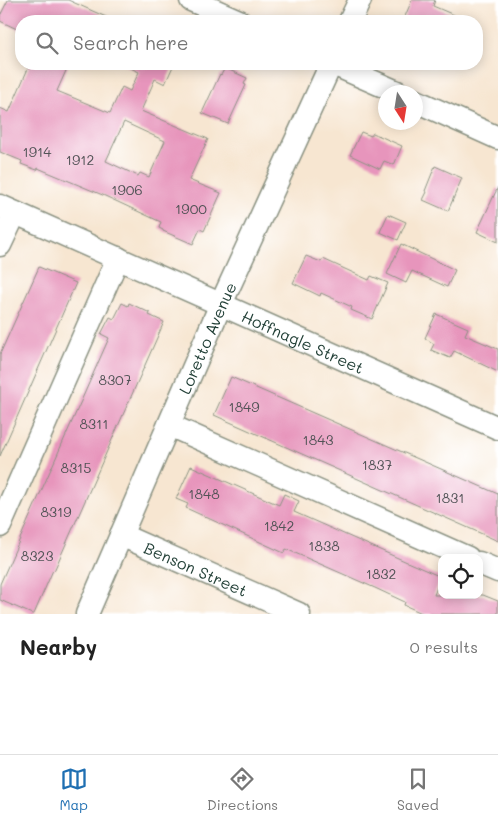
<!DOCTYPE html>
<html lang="en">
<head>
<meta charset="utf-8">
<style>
	body { margin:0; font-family:Mali,sans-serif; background:#f2f2f2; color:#222 }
	.controls { position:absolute; right:15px; bottom:15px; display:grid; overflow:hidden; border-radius:10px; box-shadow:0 2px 12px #0003 }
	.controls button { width:45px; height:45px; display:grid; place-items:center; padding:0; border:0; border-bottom:1px solid #e0e0e0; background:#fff; color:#222; font:25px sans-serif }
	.compass { position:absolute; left:378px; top:85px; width:45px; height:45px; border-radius:50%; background:#fff; box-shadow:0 2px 12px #0003; rotate:168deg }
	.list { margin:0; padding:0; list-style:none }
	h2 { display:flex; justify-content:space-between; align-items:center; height:65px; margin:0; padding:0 20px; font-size:21px }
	h2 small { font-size:16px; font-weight:400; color:#767676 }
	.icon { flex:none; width:28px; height:28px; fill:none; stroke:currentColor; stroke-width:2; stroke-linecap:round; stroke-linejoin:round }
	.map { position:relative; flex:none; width:498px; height:614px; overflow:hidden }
	.search { position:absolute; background:#fff; box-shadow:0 2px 12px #0003; left:15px; right:15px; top:15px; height:55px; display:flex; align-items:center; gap:12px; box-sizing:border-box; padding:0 18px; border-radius:20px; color:#767676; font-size:19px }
	.sheet { height:140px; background:#fff }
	nav { display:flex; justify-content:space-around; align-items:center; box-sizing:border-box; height:70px; border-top:1px solid #e0e0e0; background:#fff; font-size:14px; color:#767676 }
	nav a { display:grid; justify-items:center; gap:2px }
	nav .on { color:#1f6fb2 }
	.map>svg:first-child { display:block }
	.building { fill:#e795bc; fill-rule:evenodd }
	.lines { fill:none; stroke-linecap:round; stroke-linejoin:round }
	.minor-casing { stroke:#8b9282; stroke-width:25 }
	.minor { stroke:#fff; stroke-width:22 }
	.labels { text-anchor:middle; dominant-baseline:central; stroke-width:4; stroke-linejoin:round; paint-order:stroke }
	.number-label { font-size:14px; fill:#515356 }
	.street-label { font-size:16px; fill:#1f3d34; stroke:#fff }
</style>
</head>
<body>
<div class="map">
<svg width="498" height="614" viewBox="0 0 498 614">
	<rect width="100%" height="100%" fill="#fff"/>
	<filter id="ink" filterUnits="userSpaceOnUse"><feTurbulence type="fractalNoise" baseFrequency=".02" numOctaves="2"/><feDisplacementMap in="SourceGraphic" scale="10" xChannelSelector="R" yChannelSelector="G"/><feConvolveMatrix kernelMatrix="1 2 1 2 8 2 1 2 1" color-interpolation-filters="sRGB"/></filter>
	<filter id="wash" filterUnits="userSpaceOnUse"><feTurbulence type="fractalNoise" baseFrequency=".0096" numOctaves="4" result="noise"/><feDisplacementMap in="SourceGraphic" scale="20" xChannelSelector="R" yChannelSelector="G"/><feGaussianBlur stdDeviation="1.12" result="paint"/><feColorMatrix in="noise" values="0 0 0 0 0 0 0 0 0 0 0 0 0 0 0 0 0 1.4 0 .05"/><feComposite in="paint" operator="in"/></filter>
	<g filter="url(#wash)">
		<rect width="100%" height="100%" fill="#f7e6d1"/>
		<g id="blocks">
			<g class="building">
				<polygon points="8,0 68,0 115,21 21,21 21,31 0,21 0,16"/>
				<polygon points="412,0 435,0 433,6 468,21 403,21"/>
				<path d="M30 64H69L57 91 110 113 122 87 130 91 139 72 122 64H174L165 84 155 79 141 111 208 139 189 180 221 193 204 231 200 229 193 244 163 231V230L159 228 161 222 105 196 45 171 38 168 37 170 21 164 22 161 0 152V108L9 112ZM124 122 165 141 149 177 140 173 138 176 106 161Z"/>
				<polygon points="225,68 247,78 244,84 246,85 228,124 202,113 220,74 221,75"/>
				<polygon points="361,132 371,136 373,133 402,146 394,165 384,161 380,169 350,155"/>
				<polygon points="435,166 462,178 448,211 423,200 427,192 425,191"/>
				<polygon points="498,187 498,242 477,232"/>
				<polygon points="388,214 406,222 398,240 380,232"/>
				<polygon points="401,244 455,270 447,287 412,271 406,283 387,274"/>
				<polygon points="306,256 321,262 323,259 369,280 371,276 388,283 372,319 351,310 352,307 321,293 320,296 293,283"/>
				<polygon points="39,267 76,283 0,456 0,354"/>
				<polygon points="122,303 128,306 129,303 150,313 149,315 164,322 54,571 53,570 34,614 32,614 0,600 0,584 109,338 101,334 110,317 114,319"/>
				<polygon points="436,314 468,328 465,335 498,349 498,372 454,351 450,358 431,350 434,344 425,338"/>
				<polygon points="231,377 498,494 498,541 214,415"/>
				<polygon points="191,466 279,505 284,494 299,501 294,512 441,577 434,595 483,595 498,601 498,614 424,614 404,605 405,602 375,588 286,549 284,553 186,508 188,504 176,499"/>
			</g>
		</g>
	</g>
	<g filter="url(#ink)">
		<use href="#blocks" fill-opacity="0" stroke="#8b9282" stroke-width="1"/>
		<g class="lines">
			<g class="minor-casing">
				<g id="minor">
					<polyline points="191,0 239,21"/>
					<polyline points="350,21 360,0"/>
					<polyline points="333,64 397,92"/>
					<polyline points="416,101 498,138"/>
					<path id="s1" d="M0 206 498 428"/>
					<polyline points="0,245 15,213"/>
					<polyline points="169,425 468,558"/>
					<polyline points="0,526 118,258"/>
					<path id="s2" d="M121 535 299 614"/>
					<polyline points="479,563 498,571"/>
					<path id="s3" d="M87 614 221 304 331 64"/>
				</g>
			</g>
			<use href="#minor" class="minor"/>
		</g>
	</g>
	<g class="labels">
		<g class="number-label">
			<text x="37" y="151">1914</text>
			<text x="80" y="159">1912</text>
			<text x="127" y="189">1906</text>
			<text x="191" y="208">1900</text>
			<text x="115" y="379">8307</text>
			<text x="244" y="406">1849</text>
			<text x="94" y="423">8311</text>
			<text x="318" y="439">1843</text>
			<text x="377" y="464">1837</text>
			<text x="76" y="467">8315</text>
			<text x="204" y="493">1848</text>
			<text x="450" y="497">1831</text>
			<text x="56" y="511">8319</text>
			<text x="279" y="525">1842</text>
			<text x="324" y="545">1838</text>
			<text x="37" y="555">8323</text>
			<text x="381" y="573">1832</text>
		</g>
		<g class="street-label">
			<text stroke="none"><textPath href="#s3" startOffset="301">Loretto Avenue</textPath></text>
			<text stroke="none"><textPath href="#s1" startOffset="332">Hoffnagle Street</textPath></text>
			<text stroke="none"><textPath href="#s2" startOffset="82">Benson Street</textPath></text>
		</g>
	</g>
</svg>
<div class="controls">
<button><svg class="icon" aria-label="locate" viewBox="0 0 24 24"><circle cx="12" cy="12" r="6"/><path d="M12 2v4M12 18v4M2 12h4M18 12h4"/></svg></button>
</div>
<svg class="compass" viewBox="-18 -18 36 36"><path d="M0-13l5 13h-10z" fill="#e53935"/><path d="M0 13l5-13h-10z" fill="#767676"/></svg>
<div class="search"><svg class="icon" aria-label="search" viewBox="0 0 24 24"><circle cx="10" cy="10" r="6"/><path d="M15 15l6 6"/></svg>Search here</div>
</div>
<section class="sheet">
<h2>Nearby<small>0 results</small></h2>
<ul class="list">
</ul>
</section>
<nav>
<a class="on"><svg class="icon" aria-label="map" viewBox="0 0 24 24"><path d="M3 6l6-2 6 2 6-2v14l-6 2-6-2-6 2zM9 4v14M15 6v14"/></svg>Map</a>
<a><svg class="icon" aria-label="directions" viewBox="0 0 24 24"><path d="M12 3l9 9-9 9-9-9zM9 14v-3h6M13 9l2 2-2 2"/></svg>Directions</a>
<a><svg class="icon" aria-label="saved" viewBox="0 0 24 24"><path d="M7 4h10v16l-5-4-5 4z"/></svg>Saved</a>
</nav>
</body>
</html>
